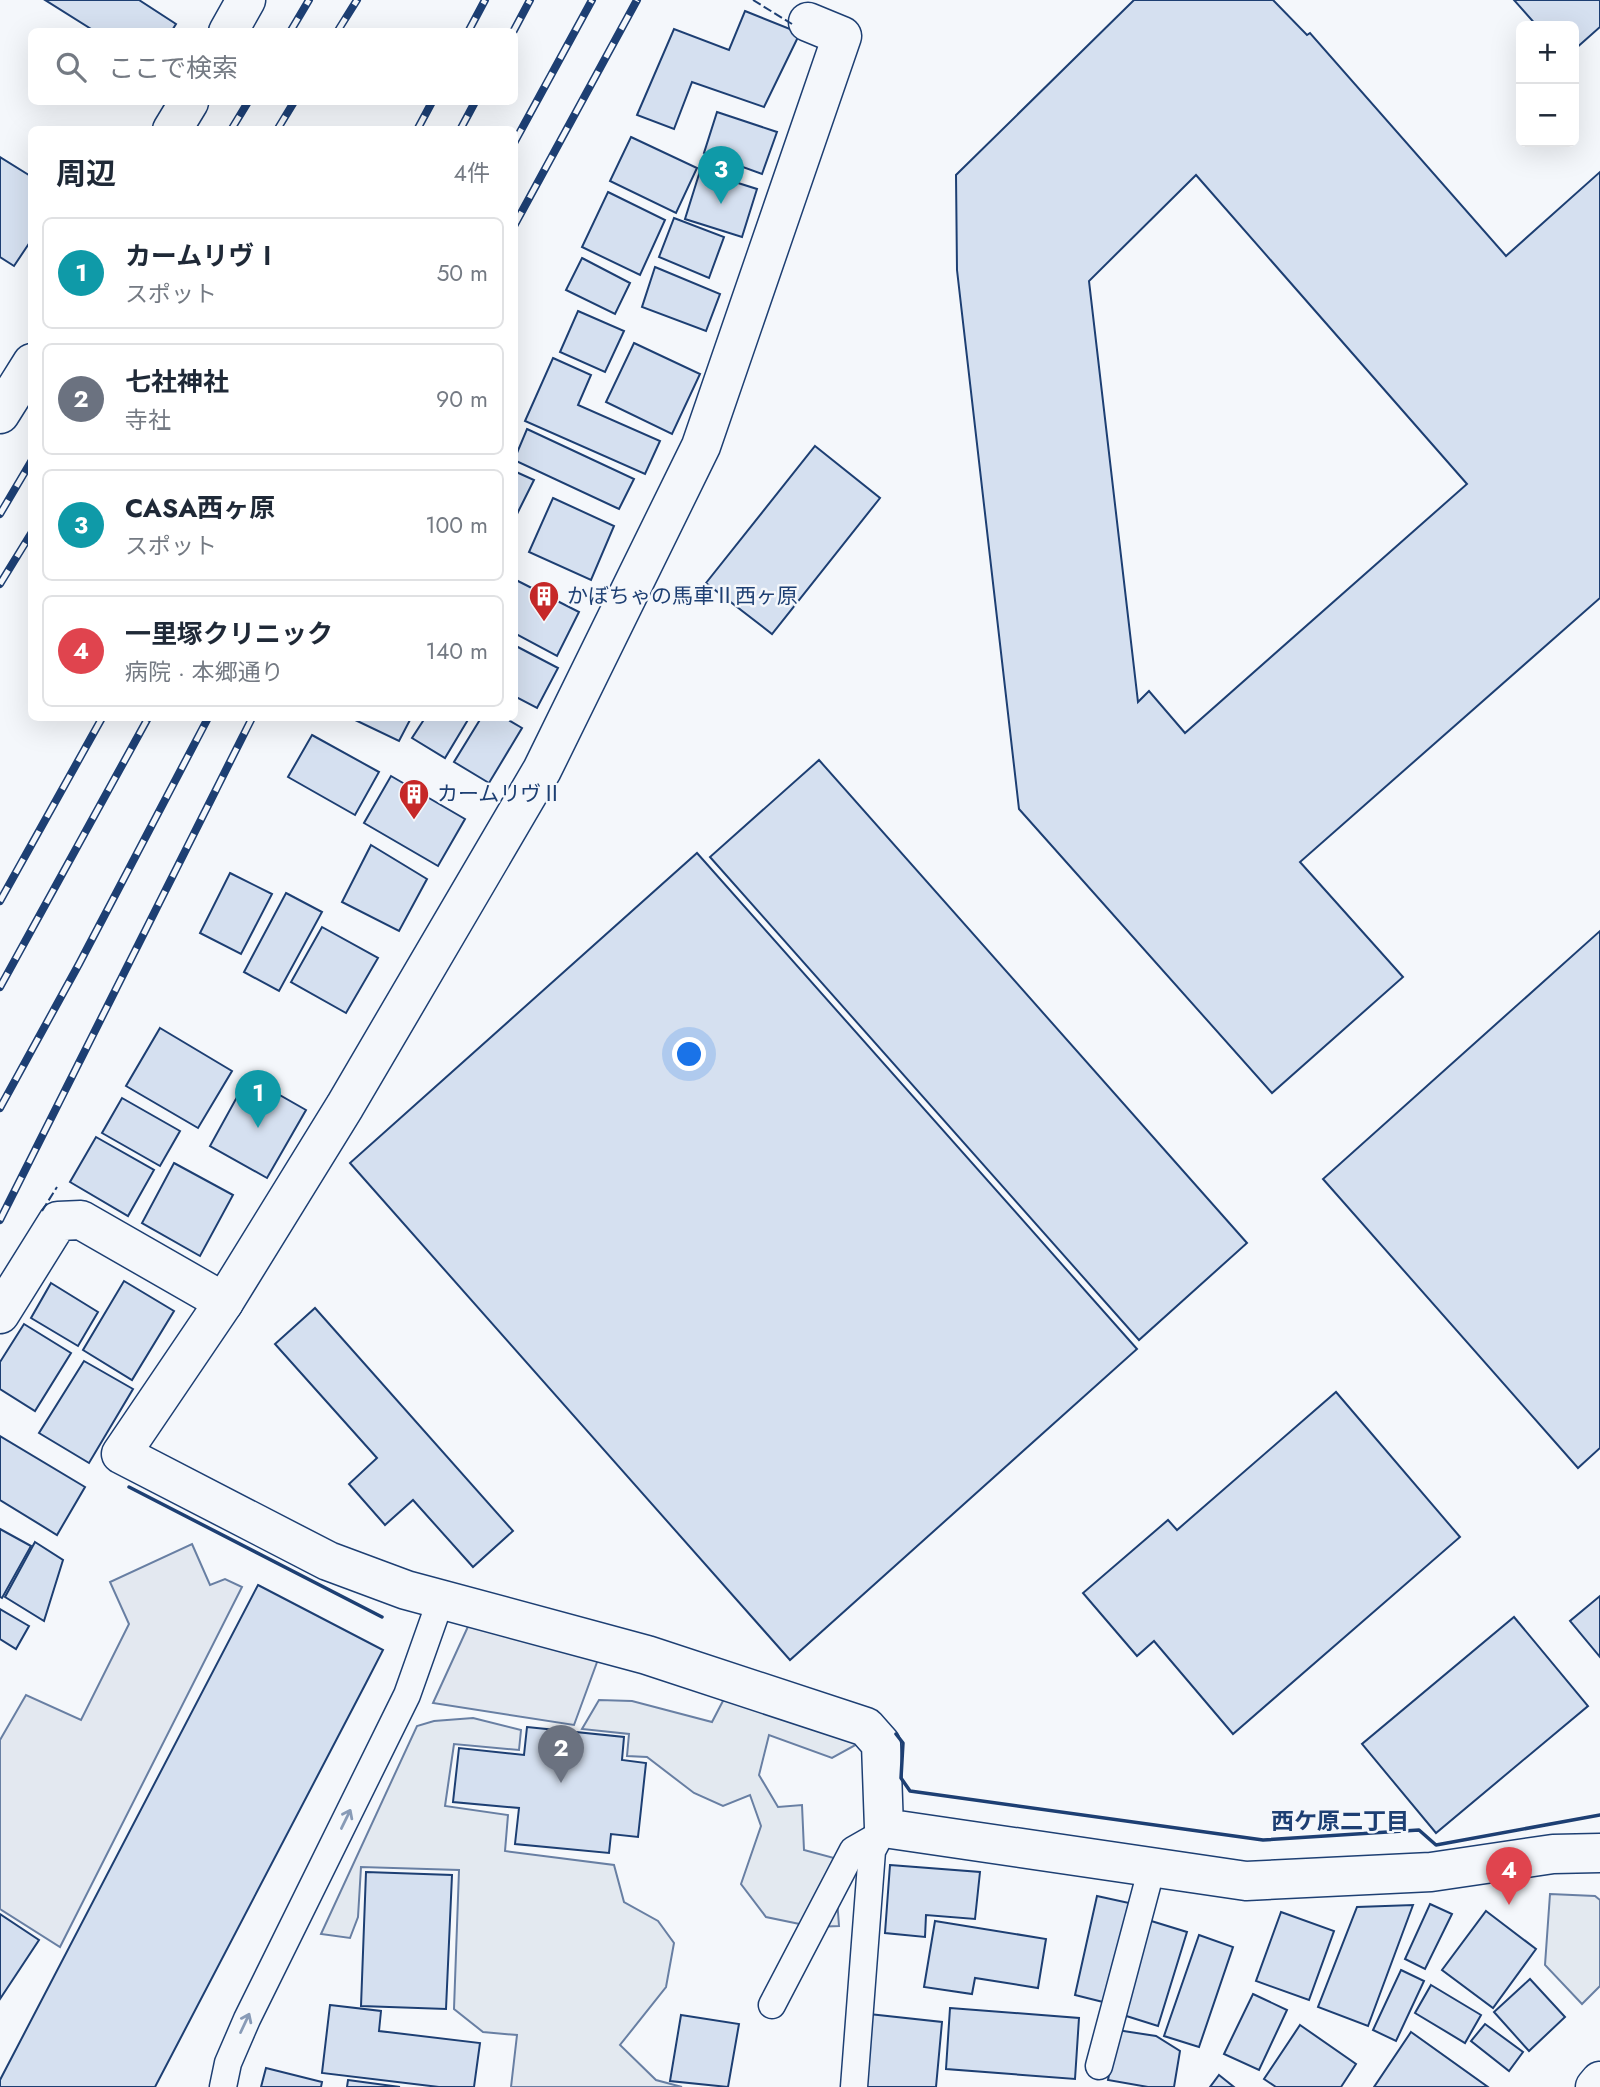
<!DOCTYPE html>
<html lang="ja">
<head>
<meta charset="utf-8">
<style>
	body { margin:0; font-family:Jost,"Noto Sans JP",sans-serif; background:#f6f6f7; color:#1f2937 }
	.controls { position:absolute; right:21px; top:21px; display:grid; overflow:hidden; border-radius:10px; box-shadow:0 7px 28px #0002 }
	.controls button { width:63px; height:63px; display:grid; place-items:center; padding:0; border:0; border-bottom:2px solid #e0e1e3; background:#fff; color:#1f2937; font:35px sans-serif }
	.you { position:absolute; left:690px; top:1055px; width:24px; height:24px; margin:-18px; border:5px solid #fff; border-radius:50%; background:#1a73e8; box-shadow:0 0 0 10px #1a73e833 }
	.badge { display:grid; place-items:center; width:46px; height:46px; border-radius:50%; background:#c62828; color:#fff; font-size:23px; font-weight:700 }
	.pin { position:absolute; translate:-50% -58px; filter:drop-shadow(0 2px 4px #0008) }
	.pin::after { content:''; position:absolute; top:37px; width:24px; height:21px; background:inherit; clip-path:polygon(0 0,100% 0,50% 100%) }
	.list { margin:0; padding:0; list-style:none }
	h2 { display:flex; justify-content:space-between; align-items:center; height:91px; margin:0; padding:0 28px; font-size:30px }
	h2 small { font-size:23px; font-weight:400; color:#747a83 }
	.list li { display:grid; grid-template-columns:46px 1fr auto; gap:21px; align-items:center; box-sizing:border-box; height:112px; margin:0 14px 14px; padding:0 14px; border:2px solid #e0e1e3; border-radius:10px }
	.list b { display:block; font-size:26px; white-space:nowrap }
	.list p { margin:0; font-size:23px; white-space:nowrap; color:#747a83 }
	.list em { font-size:23px; font-style:normal; color:#747a83 }
	.icon { flex:none; width:38px; height:38px; fill:none; stroke:currentColor; stroke-width:2; stroke-linecap:round; stroke-linejoin:round }
	.map { position:relative; flex:none; width:1600px; height:2087px; overflow:hidden }
	.search { position:absolute; background:#fff; box-shadow:0 7px 28px #0002; left:28px; top:28px; width:490px; height:77px; display:flex; align-items:center; gap:18px; box-sizing:border-box; padding:0 24px; border-radius:10px; color:#747a83; font-size:26px }
	.panel { position:absolute; background:#fff; box-shadow:0 7px 28px #0002; left:28px; top:126px; width:490px; height:595px; border-radius:10px }
	.map>svg:first-child { display:block }
	.green { fill:#e3e9f0; stroke:#687fa3; stroke-width:2 }
	.parking { fill:#e3e8f0; stroke:#687fa3; stroke-width:2 }
	.building { fill:#d5e0f0; stroke:#1d3f73; stroke-width:2; fill-rule:evenodd }
	.lines { fill:none; stroke-linecap:round; stroke-linejoin:round }
	.lane-casing { stroke:#1d3f73; stroke-width:29 }
	.street-casing { stroke:#1d3f73; stroke-width:41 }
	.secondary-casing { stroke:#1d3f73; stroke-width:41 }
	.lane { stroke:#f4f7fb; stroke-width:26 }
	.street { stroke:#f4f7fb; stroke-width:38 }
	.secondary { stroke:#f4f7fb; stroke-width:38 }
	.rail-casing { stroke:#1d3f73; stroke-width:8 }
	.rail { stroke:#f4f7fb; stroke-width:5; stroke-dasharray:16; stroke-linecap:butt }
	.fence { stroke:#1d3f73; stroke-width:2; stroke-dasharray:9 3.5; stroke-linecap:butt }
	.wall { stroke:#1d3f73; stroke-width:3.5 }
	.oneway { stroke:#889bb7 }
	.labels { text-anchor:middle; dominant-baseline:central; stroke-width:5; stroke-linejoin:round; paint-order:stroke }
	.poi-label { font-size:21px; fill:#1d3f73; stroke:#f4f7fb; text-anchor:start }
	.neighbourhood-label { font-size:23px; font-weight:bold; fill:#1d3f73; stroke:#f4f7fb }
</style>
</head>
<body>
<div class="map">
<svg width="1600" height="2087" viewBox="0 0 1600 2087">
	<rect width="100%" height="100%" fill="#f4f7fb"/>
	<g class="green">
		<polygon points="725,1697 861,1742 832,1758 769,1735 759,1775 778,1807 802,1805 804,1850 834,1858 839,1926 814,1927 766,1917 741,1884 761,1826 750,1795 723,1806 694,1793 647,1757 627,1756 629,1734 582,1729 599,1700 632,1701 712,1722"/>
		<polygon points="473,1718 521,1730 519,1750 454,1744 445,1806 508,1815 505,1851 614,1865 624,1902 658,1921 674,1943 666,1987 620,2045 656,2080 682,2087 511,2087 517,2035 483,2032 454,2009 459,1870 361,1867 358,1917 350,1938 321,1934 417,1726 434,1721"/>
		<polygon points="1550,1894 1595,1896 1600,1900 1600,1986 1582,2004 1545,1965"/>
	</g>
	<g class="parking">
		<polygon points="192,1544 210,1585 225,1579 242,1587 60,1947 0,1909 0,1740 26,1695 81,1720 129,1624 110,1582"/>
		<polygon points="471,1620 600,1654 574,1725 433,1703"/>
	</g>
	<g class="building">
		<polygon points="45,0 139,0 176,24 171,32 96,32"/>
		<path d="M1134 0H1273L1307 35 1310 33 1506 256 1600 172V598L1300 862 1403 977 1272 1093 1019 809 957 270 956 175ZM1196 175 1467 484 1185 733 1149 691 1138 702 1089 281Z"/>
		<polygon points="1514,0 1600,0 1600,27 1574,50 1574,26 1537,26"/>
		<polygon points="745,11 800,33 764,107 692,82 674,129 637,115 674,29 729,50"/>
		<polygon points="717,112 777,132 762,174 704,153"/>
		<polygon points="631,137 697,168 676,213 610,181"/>
		<polygon points="0,157 32,177 32,239 14,266 0,257"/>
		<polygon points="700,171 757,189 742,237 685,219"/>
		<polygon points="608,192 665,220 640,275 582,247"/>
		<polygon points="674,218 724,237 709,278 659,257"/>
		<polygon points="582,258 630,283 615,314 566,290"/>
		<polygon points="655,267 720,294 706,331 642,307"/>
		<polygon points="578,311 624,331 605,372 560,352"/>
		<polygon points="634,343 700,374 672,434 606,402"/>
		<polygon points="553,358 591,375 578,405 660,441 645,474 525,421"/>
		<polygon points="527,429 634,479 619,509 514,460"/>
		<polygon points="815,446 880,498 772,634 706,583"/>
		<polygon points="514,471 534,480 514,520"/>
		<polygon points="553,498 614,526 591,580 529,552"/>
		<polygon points="514,579 579,612 557,656 514,633"/>
		<polygon points="514,645 558,668 537,708 514,696"/>
		<polygon points="351,718 411,718 399,741"/>
		<polygon points="425,718 469,718 445,758 412,738"/>
		<polygon points="481,718 505,718 522,728 489,783 454,762"/>
		<polygon points="312,735 379,772 355,815 288,777"/>
		<polygon points="819,760 1247,1243 1139,1340 710,857"/>
		<polygon points="391,776 465,819 438,866 364,823"/>
		<polygon points="371,845 427,879 399,931 342,902"/>
		<polygon points="697,853 1137,1349 790,1660 350,1163"/>
		<polygon points="230,873 272,894 241,954 200,933"/>
		<polygon points="286,893 322,912 279,991 244,972"/>
		<polygon points="322,927 378,958 346,1013 291,982"/>
		<polygon points="1600,931 1600,1448 1578,1468 1323,1179"/>
		<polygon points="160,1028 232,1071 198,1128 126,1086"/>
		<polygon points="248,1077 306,1110 267,1178 210,1146"/>
		<polygon points="122,1098 180,1131 160,1166 102,1133"/>
		<polygon points="96,1137 154,1170 128,1216 70,1182"/>
		<polygon points="174,1163 233,1195 200,1256 142,1223"/>
		<polygon points="124,1281 174,1311 132,1380 83,1350"/>
		<polygon points="51,1283 98,1312 78,1346 31,1318"/>
		<polygon points="315,1308 513,1531 473,1567 413,1500 385,1525 349,1484 377,1458 275,1344"/>
		<polygon points="24,1324 71,1353 35,1411 0,1389 0,1362"/>
		<polygon points="84,1361 133,1389 89,1463 39,1433"/>
		<polygon points="1336,1392 1460,1537 1233,1734 1154,1641 1137,1656 1083,1593 1168,1520 1177,1530"/>
		<polygon points="0,1436 85,1487 57,1535 0,1500"/>
		<polygon points="0,1529 31,1546 2,1598 0,1597"/>
		<polygon points="35,1542 63,1560 44,1621 5,1597"/>
		<polygon points="258,1585 383,1650 366,1683 155,2087 0,2087 0,2080"/>
		<polygon points="1600,1596 1600,1657 1570,1621"/>
		<polygon points="0,1609 29,1626 16,1649 0,1639"/>
		<polygon points="1514,1617 1588,1706 1436,1833 1362,1744"/>
		<polygon points="527,1727 624,1737 622,1760 646,1763 638,1837 611,1834 609,1853 515,1844 519,1808 453,1802 459,1748 524,1755"/>
		<polygon points="890,1865 980,1872 975,1919 926,1915 925,1937 885,1933"/>
		<polygon points="366,1872 452,1875 446,2009 361,2006"/>
		<polygon points="1097,1896 1129,1903 1107,2003 1075,1995"/>
		<polygon points="1430,1904 1452,1914 1425,1969 1405,1959"/>
		<polygon points="1413,1905 1368,2026 1318,2007 1357,1907"/>
		<polygon points="1486,1911 1536,1949 1493,2008 1442,1970"/>
		<polygon points="1281,1912 1334,1931 1309,2000 1256,1981"/>
		<polygon points="0,1914 39,1940 0,1999"/>
		<polygon points="1148,1920 1187,1932 1158,2026 1120,2014"/>
		<polygon points="935,1921 1046,1939 1038,1988 975,1978 972,1994 924,1987"/>
		<polygon points="1199,1935 1233,1947 1199,2047 1164,2036"/>
		<polygon points="1401,1970 1424,1981 1396,2041 1373,2030"/>
		<polygon points="1530,1979 1565,2017 1529,2051 1494,2012"/>
		<polygon points="1431,1985 1481,2015 1465,2043 1415,2013"/>
		<polygon points="1253,1994 1287,2010 1259,2070 1224,2054"/>
		<polygon points="330,2005 381,2011 379,2031 480,2043 474,2087 439,2087 322,2073"/>
		<polygon points="950,2008 1079,2018 1075,2079 946,2069"/>
		<polygon points="869,2014 942,2022 936,2087 861,2087"/>
		<polygon points="681,2015 739,2024 728,2087 670,2081"/>
		<polygon points="1485,2024 1523,2052 1509,2071 1471,2041"/>
		<polygon points="1300,2025 1356,2064 1341,2087 1276,2087 1264,2079"/>
		<polygon points="1117,2030 1156,2036 1180,2051 1174,2087 1148,2087 1108,2080"/>
		<polygon points="1411,2032 1488,2087 1374,2087"/>
		<polygon points="266,2068 322,2082 321,2087 261,2087"/>
		<polygon points="1219,2075 1234,2087 1210,2087"/>
		<polygon points="348,2080 400,2087 347,2087"/>
	</g>
	<g class="lines">
		<g class="lane-casing">
			<g id="lane">
				<polyline points="772,2005 853,1850 881,1834"/>
				<polyline points="1099,2066 1152,1867"/>
				<polyline points="223,2087 228,2063 247,2019 407,1695 441,1599"/>
				<polyline points="854,2087 872,1851 884,1828"/>
			</g>
		</g>
		<g class="street-casing">
			<g id="street">
				<polyline points="808,22 842,36 701,446 542,770 345,1106 224,1302 121,1454 328,1561 406,1590 647,1655 866,1727 881,1744 884,1828 1246,1881 1431,1872 1553,1854 1600,1853"/>
				<polyline points="0,1314 58,1221 81,1220 224,1302"/>
			</g>
		</g>
		<g class="secondary-casing">
			<g id="secondary">
				<polyline points="228,32 246,0"/>
				<polyline points="172,130 189,102"/>
				<polyline points="0,414 32,363"/>
				<polyline points="1595,2087 1600,2081"/>
			</g>
		</g>
		<use href="#lane" class="lane"/>
		<use href="#street" class="street"/>
		<use href="#secondary" class="secondary"/>
		<g class="rail-casing">
			<g id="rail">
				<polyline points="290,32 309,0"/>
				<polyline points="337,32 357,0"/>
				<polyline points="468,32 485,0"/>
				<polyline points="513,32 530,0"/>
				<polyline points="231,130 248,102"/>
				<polyline points="277,130 294,102"/>
				<polyline points="417,130 432,102"/>
				<polyline points="460,130 475,102"/>
				<polyline points="514,143 592,0"/>
				<polyline points="514,226 637,0"/>
				<polyline points="0,514 32,460"/>
				<polyline points="0,584 32,532"/>
				<polyline points="0,901 102,718"/>
				<polyline points="0,987 148,718"/>
				<polyline points="0,1108 79,964 208,718"/>
				<polyline points="0,1220 252,718"/>
			</g>
		</g>
		<use href="#rail" class="rail"/>
		<g class="fence">
			<polyline points="753,0 792,24"/>
			<polyline points="42,1211 57,1187"/>
		</g>
		<g class="wall">
			<polyline points="129,1487 382,1617"/>
			<polyline points="896,1734 903,1743 901,1778 910,1791 1263,1840 1419,1830 1436,1845 1600,1815"/>
		</g>
	</g>
	<defs><path id="oneway-shaft" d="M-6 0H5M1.5-3L5.5 0L1.5 3" fill="none" stroke-width="1.6" stroke-linecap="round" stroke-linejoin="round" transform="scale(1.75)"/></defs>
	<g class="oneway">
		<use href="#oneway-shaft" transform="translate(346 1819) rotate(-64)"/>
		<use href="#oneway-shaft" transform="translate(245 2023) rotate(-65)"/>
	</g>
	<defs>
		<g id="building-pin" transform="scale(1.575)"><path d="M0 17L-7.5 6A9.5 9.5 0 1 1 7.5 6Z" fill="#c62828" stroke="#f4f7fb"/><path d="M-4-6H4V6H1V3H-1V6H-4ZM-2.5-4.3h1.7v1.8h-1.7ZM.8-4.3h1.7v1.8H.8ZM-2.5-1h1.7V.8h-1.7ZM.8-1h1.7V.8H.8Z" fill="#fff"/></g>
	</defs>
	<g fill-rule="evenodd">
		<use href="#building-pin" x="544" y="596"/>
		<use href="#building-pin" x="414" y="794"/>
	</g>
	<g class="labels">
		<g class="poi-label">
			<text x="567" y="596">かぼちゃの馬車Ⅱ西ヶ原</text>
			<text x="437" y="794">カームリヴⅡ</text>
		</g>
		<g class="neighbourhood-label">
			<text x="1340" y="1821">西ケ原二丁目</text>
		</g>
	</g>
</svg>
<div class="controls">
<button>+</button>
<button>−</button>
</div>
<div class="you"></div>
<div class="pin badge" style="left:258px;top:1128px;background:#0f9aa8">1</div>
<div class="pin badge" style="left:561px;top:1783px;background:#6b7280">2</div>
<div class="pin badge" style="left:721px;top:204px;background:#0f9aa8">3</div>
<div class="pin badge" style="left:1509px;top:1905px;background:#e0444e">4</div>
<div class="search"><svg class="icon" aria-label="search" viewBox="0 0 24 24"><circle cx="10" cy="10" r="6"/><path d="M15 15l6 6"/></svg>ここで検索</div>
<section class="panel">
<h2>周辺<small>4件</small></h2>
<ul class="list">
<li><span class="badge" style="background:#0f9aa8">1</span><div><b>カームリヴⅠ</b><p>スポット</p></div><em>50 m</em></li>
<li><span class="badge" style="background:#6b7280">2</span><div><b>七社神社</b><p>寺社</p></div><em>90 m</em></li>
<li><span class="badge" style="background:#0f9aa8">3</span><div><b>CASA西ヶ原</b><p>スポット</p></div><em>100 m</em></li>
<li><span class="badge" style="background:#e0444e">4</span><div><b>一里塚クリニック</b><p>病院 · 本郷通り</p></div><em>140 m</em></li>
</ul>
</section>
</div>
</body>
</html>
